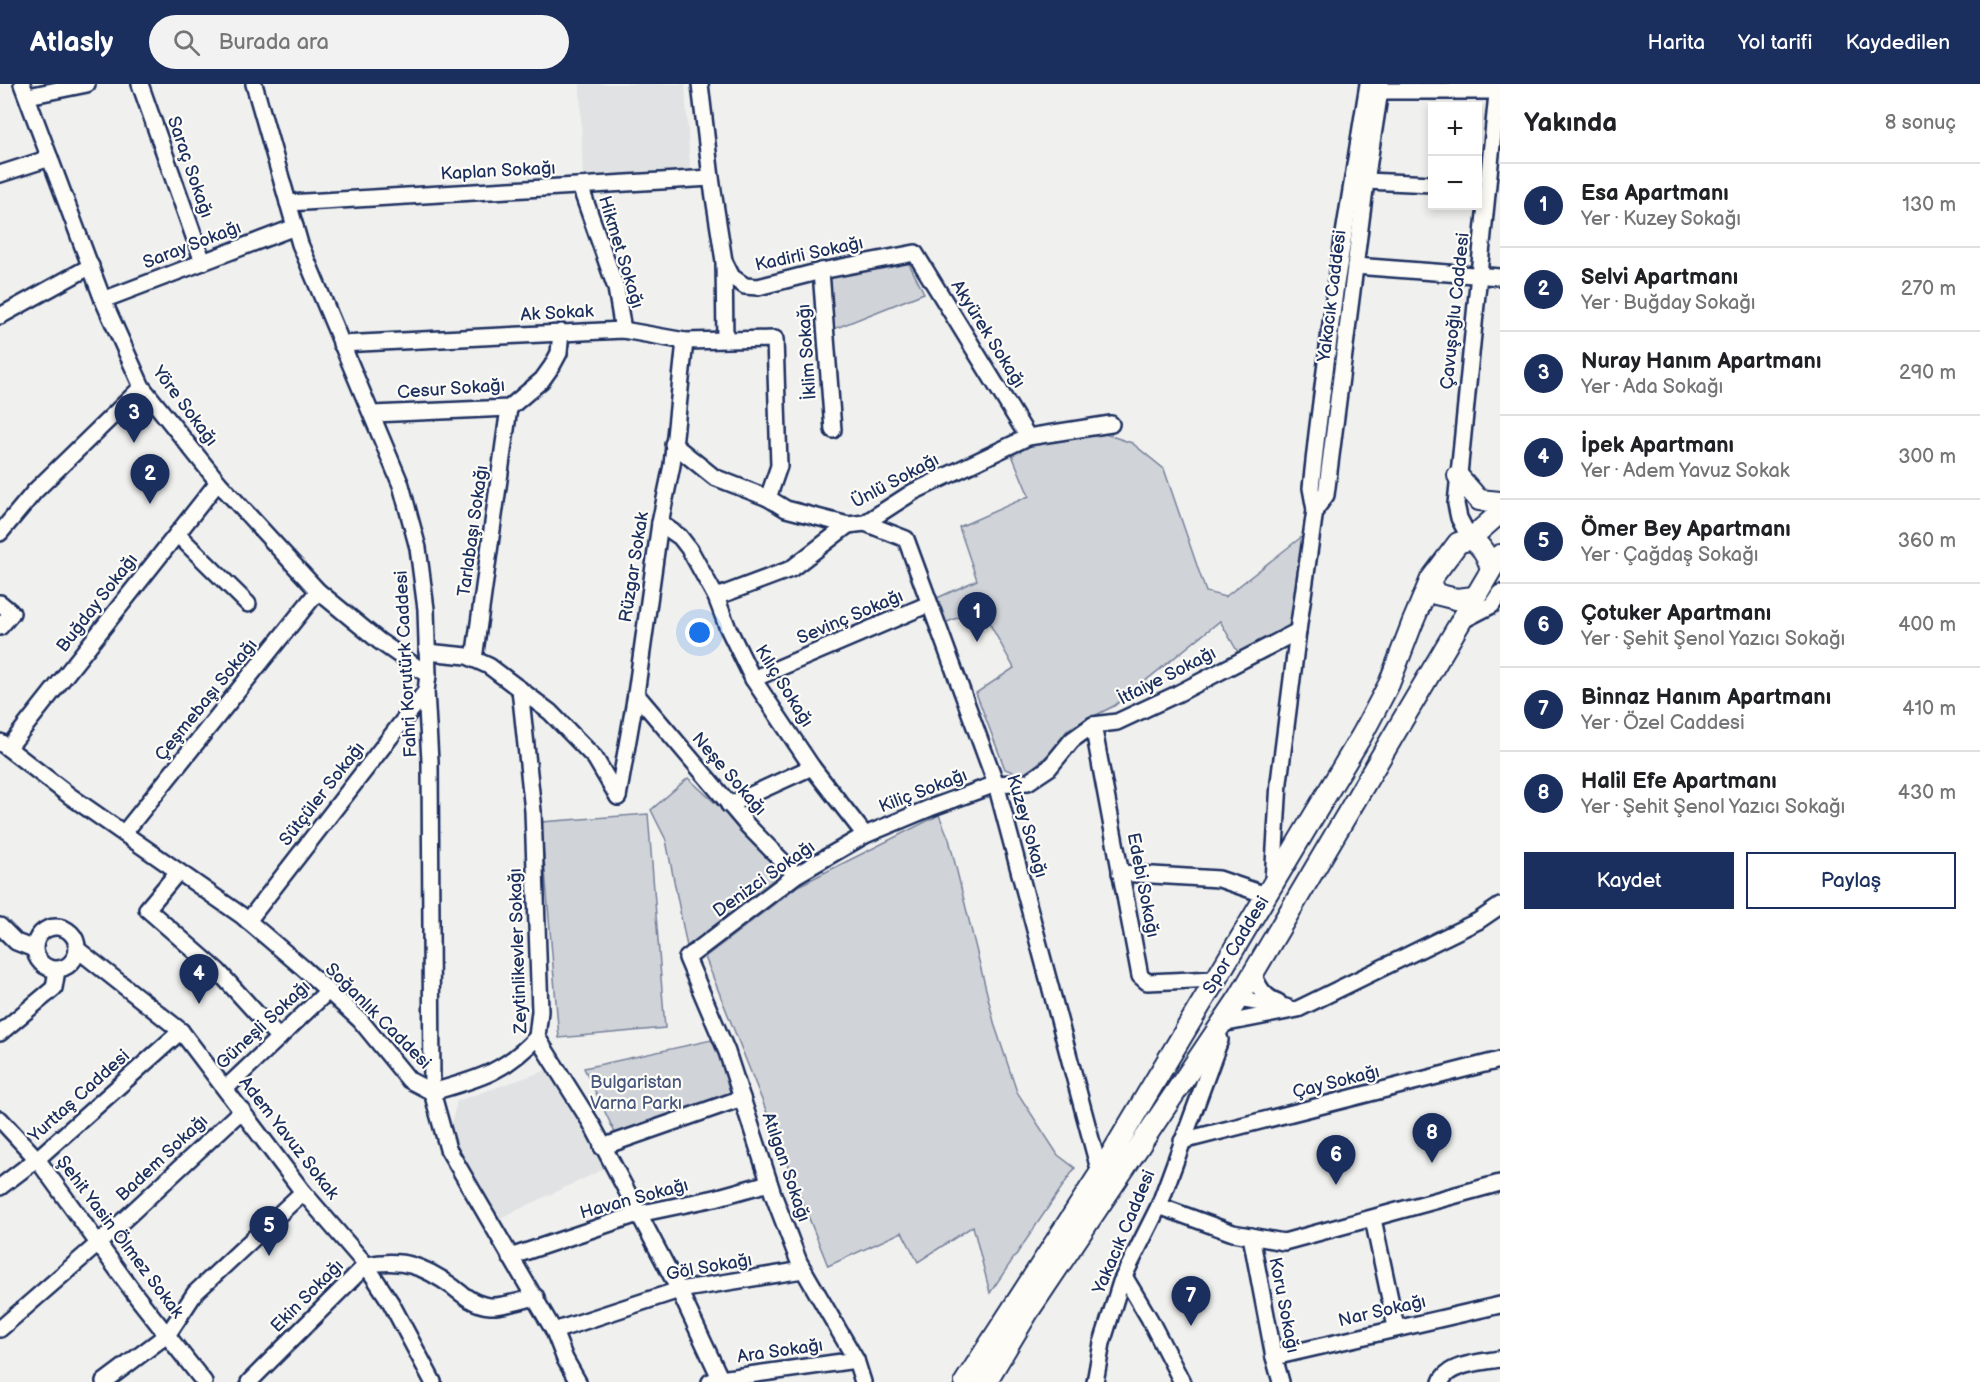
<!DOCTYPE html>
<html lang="tr">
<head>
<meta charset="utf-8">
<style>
	body { margin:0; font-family:"Balsamiq Sans",sans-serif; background:#f2f2f2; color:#202124 }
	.controls { position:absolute; right:18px; top:18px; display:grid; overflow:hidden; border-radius:0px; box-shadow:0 3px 9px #0003 }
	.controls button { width:54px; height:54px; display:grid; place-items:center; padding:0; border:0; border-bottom:2px solid #e0e0e0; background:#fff; color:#202124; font:30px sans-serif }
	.you { position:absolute; left:700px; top:549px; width:21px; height:21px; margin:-15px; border:4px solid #fff; border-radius:50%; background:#1a73e8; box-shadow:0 0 0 9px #1a73e833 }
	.badge { display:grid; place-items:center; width:39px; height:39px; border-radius:50%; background:#1b2f5e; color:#fff; font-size:20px; font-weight:700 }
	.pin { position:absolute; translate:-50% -50px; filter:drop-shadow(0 2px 3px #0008) }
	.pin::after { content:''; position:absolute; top:32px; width:21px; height:18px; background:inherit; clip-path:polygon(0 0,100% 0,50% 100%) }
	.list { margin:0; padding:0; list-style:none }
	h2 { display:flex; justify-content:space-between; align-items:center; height:78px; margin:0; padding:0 24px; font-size:26px }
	h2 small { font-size:20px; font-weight:400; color:#757577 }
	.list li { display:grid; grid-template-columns:39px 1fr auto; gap:18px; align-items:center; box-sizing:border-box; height:84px; padding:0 24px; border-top:2px solid #e0e0e0 }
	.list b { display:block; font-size:22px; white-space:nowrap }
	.list p { margin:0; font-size:20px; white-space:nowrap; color:#757577 }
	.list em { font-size:20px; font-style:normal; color:#757577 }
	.actions { display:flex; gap:12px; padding:18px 24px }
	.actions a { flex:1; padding:14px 0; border:2px solid #1b2f5e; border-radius:0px; text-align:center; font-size:21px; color:#1b2f5e }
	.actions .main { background:#1b2f5e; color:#fff }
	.icon { flex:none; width:33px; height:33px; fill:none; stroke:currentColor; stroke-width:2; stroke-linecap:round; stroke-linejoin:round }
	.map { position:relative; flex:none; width:1500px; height:1298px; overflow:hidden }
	header { display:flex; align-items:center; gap:36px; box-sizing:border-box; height:84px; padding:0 30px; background:#1b2f5e; color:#fff }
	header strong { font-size:28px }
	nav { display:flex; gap:33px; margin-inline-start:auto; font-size:21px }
	.search { width:420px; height:54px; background:#f2f2f2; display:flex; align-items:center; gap:15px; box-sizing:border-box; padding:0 21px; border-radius:33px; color:#757577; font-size:22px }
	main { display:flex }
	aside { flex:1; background:#fff }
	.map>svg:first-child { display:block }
	.built { fill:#e0e2e3 }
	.green { fill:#d0d3d8; stroke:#76819b; stroke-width:1.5 }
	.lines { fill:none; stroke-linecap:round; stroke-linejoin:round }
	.minor-casing { stroke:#1b2f5e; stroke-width:20 }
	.major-casing { stroke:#1b2f5e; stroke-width:24 }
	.minor { stroke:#fdfcf7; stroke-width:15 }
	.major { stroke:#fdfcf7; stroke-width:20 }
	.labels { text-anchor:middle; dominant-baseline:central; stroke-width:4.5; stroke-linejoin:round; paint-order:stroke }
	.street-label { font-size:18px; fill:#1b2f5e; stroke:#fdfcf7 }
	.park-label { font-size:18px; fill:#48587c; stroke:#fdfcf7 }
</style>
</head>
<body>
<header>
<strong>Atlasly</strong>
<div class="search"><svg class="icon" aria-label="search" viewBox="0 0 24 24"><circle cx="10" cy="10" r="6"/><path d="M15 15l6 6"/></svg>Burada ara</div>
<nav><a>Harita</a><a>Yol tarifi</a><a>Kaydedilen</a></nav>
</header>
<main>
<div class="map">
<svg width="1500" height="1298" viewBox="0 0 1500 1298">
	<rect width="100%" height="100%" fill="#f0f0ee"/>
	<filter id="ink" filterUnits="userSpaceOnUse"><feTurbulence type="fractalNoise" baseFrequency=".0167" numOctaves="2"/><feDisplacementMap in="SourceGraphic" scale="12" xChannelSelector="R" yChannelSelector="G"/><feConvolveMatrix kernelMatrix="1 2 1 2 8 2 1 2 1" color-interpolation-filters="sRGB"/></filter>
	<g filter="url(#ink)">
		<g class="built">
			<polygon points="580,0 685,0 690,85 583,97"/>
			<polygon points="553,984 608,1083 494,1137 449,1050 457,1017"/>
		</g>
		<g class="green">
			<polygon points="901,178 908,178 924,209 829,247 822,195"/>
			<polygon points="1105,350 1132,359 1164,385 1206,508 1225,513 1309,447 1288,546 1240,572 1220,537 1114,622 1068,645 1049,670 1023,692 1005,685 976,609 1014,584 981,524 945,539 935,515 977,496 959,443 1029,412 1012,371 1036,359"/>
			<polygon points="688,694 739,741 783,788 687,863 666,756 651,726"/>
			<polygon points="648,730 665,944 559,954 541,738"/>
			<polygon points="939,731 949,755 995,942 1017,1008 1058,1071 1075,1084 990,1209 973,1142 918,1178 902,1148 828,1182 705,873 798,802"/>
			<polygon points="716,955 736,1008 617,1053 584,984"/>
		</g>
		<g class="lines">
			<g class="minor-casing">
				<g id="minor">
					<polyline points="22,0 103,216 142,303 218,398 318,507 379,557 428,591"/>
					<polyline points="140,0 203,178"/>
					<polyline points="254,0 300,160 401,401 418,464 426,525 428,591 426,607 430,677 432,1008 448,1065 554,1247 565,1275 578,1298"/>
					<polyline points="700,0 711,94 724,177 725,256"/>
					<polyline points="1380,7 1500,7"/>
					<polyline points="28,12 87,0"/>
					<polyline points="0,90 50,74"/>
					<polyline points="1366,97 1432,100"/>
					<polyline points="580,102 616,204 623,246"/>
					<polyline points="288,119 711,94"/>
					<polyline points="724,177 732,193 745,202 758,203 821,187 915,169 1028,353"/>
					<polyline points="1355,182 1500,193"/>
					<polyline points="821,187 833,346"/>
					<polyline points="103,216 295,143"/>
					<polyline points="0,232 91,182"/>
					<polyline points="341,260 623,246 685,257 775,255 779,382 768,414"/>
					<polyline points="373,330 509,324 542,296 552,282 559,269 561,248"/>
					<polyline points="673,360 714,393 768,414 786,425 848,441 865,439 913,408 1028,353 1111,340"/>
					<polyline points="1315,426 1326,411 1366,97 1381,0"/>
					<polyline points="660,439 680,453 690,466 716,513 727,542 753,595 812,683 865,751"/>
					<polyline points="865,439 906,455 996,700 1100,1089"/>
					<polyline points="0,449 35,407 142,303"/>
					<polyline points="177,450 248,520"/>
					<polyline points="1470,455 1459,434 1456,420 1498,0"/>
					<polyline points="716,513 791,485 848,441"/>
					<polyline points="0,519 12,529 0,543"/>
					<polyline points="1461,537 1492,521 1500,509"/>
					<polyline points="427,568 467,572 489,582 550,628 595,674 618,713"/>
					<polyline points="474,575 509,324"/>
					<polyline points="753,595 929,520"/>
					<polyline points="520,605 533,727 540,927 537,953 591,1039 679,1206 722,1298"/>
					<polyline points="636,610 747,741 796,791"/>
					<polyline points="1093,641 1140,892 1147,898 1216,895"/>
					<polyline points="0,658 70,712 241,831 302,883 360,936 409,996 432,1008"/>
					<polyline points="8,664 218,398"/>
					<polyline points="618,713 636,610 660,439 672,381 685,257"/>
					<polyline points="729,721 812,683"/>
					<polyline points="124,749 318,507"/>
					<polyline points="178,788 147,825 218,887 279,954"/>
					<polyline points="1120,789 1219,795 1266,811"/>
					<polyline points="1273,797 1279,698 1298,547 1315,426 1311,404 1317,350 1336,200 1368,0"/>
					<polyline points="248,837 426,607"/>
					<polyline points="0,842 16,858 34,865"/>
					<circle cx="56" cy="864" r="21"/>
					<polyline points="77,865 181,947 303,1108 366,1181 391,1219 433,1298"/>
					<path d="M1253 890C1259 904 1264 913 1278 918"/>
					<polyline points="1238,915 1286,923"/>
					<polyline points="1222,940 1298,925 1478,837 1500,822"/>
					<polyline points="0,949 54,904 57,886"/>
					<polyline points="226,1004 328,907"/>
					<path d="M432 1008C477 995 504 989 537 953"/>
					<polyline points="0,1035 37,1075 137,1213 204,1298"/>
					<polyline points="1182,1057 1500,976"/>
					<polyline points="602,1063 742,1014"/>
					<polyline points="0,1103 37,1075 181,947"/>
					<polyline points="1159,1122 1233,1149 1284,1158 1500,1099"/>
					<polyline points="1373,1135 1396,1243"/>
					<polyline points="1251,1152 1274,1273 1281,1298"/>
					<polyline points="510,1173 638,1130 715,1114 769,1099"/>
					<polyline points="1124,1192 1149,1234 1182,1298"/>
					<polyline points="0,1245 99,1159 242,1026"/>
					<polyline points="554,1247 679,1206 803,1186"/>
					<polyline points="1274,1273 1500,1221"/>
					<polyline points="104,1298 168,1250 195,1209 303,1108"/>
					<path d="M249 1298 366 1181C403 1174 424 1182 453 1203 464 1212 475 1221 490 1222 502 1223 523 1216 536 1213"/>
					<polyline points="710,1298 720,1295 856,1276"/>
					<polyline points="863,1298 856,1276 799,1178 773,1110 727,968 687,874 796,791 865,751 930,724 996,700 1028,698 1049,684 1072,656 1093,641 1117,638 1177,610 1298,547"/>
					<polyline points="1095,1298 1102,1259 1121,1198 1159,1122 1220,956 1217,948"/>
					<path d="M1441 1298C1447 1280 1483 1278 1500 1275"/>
				</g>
			</g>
			<g class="major-casing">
				<g id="major">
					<polyline points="1458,392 1479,416 1500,418"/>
					<path d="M1470 455C1482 461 1487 472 1491 485"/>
					<polyline points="1430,499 1436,510 1456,515 1474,513"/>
					<polyline points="965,1298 1100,1089 1362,651 1389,600 1412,540 1431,495 1458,459 1470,455 1500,429"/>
					<polyline points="986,1298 1028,1228 1238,915 1500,471"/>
				</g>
			</g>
			<use href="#minor" class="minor"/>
			<use href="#major" class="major"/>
		</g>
	</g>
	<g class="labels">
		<g class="street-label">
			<text transform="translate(190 83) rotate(71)">Saraç Sokağı</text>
			<text transform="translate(498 87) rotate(-3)">Kaplan Sokağı</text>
			<text transform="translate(192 161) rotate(-21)">Saray Sokağı</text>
			<text transform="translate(621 168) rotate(73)">Hikmet Sokağı</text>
			<text transform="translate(809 170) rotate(-12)">Kadirli Sokağı</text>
			<text transform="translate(1332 212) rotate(-83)">Yakacık Caddesi</text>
			<text transform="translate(1455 227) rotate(-84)">Çavuşoğlu Caddesi</text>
			<text transform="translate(557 229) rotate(-3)">Ak Sokak</text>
			<text transform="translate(988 250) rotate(58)">Akyürek Sokağı</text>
			<text transform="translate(807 268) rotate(-94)">İklim Sokağı</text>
			<text transform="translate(451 305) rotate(-4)">Cesur Sokağı</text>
			<text transform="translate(185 322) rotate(53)">Yöre Sokağı</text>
			<text transform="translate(895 397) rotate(-28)">Ünlü Sokağı</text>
			<text transform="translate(473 447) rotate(-82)">Tarlabaşı Sokağı</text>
			<text transform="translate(634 483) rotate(-81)">Rüzgar Sokak</text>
			<text transform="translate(97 519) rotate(-52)">Buğday Sokağı</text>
			<text transform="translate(850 533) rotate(-23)">Sevinç Sokağı</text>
			<text transform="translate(406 580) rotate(-93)">Fahri Korutürk Caddesi</text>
			<text transform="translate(1167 592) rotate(-27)">İtfaiye Sokağı</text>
			<text transform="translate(784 602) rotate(58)">Kılıç Sokağı</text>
			<text transform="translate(206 616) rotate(-51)">Çeşmebaşı Sokağı</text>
			<text transform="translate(729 690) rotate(49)">Neşe Sokağı</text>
			<text transform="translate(923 707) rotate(-21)">Kiliç Sokağı</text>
			<text transform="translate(322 710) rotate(-52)">Sütçüler Sokağı</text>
			<text transform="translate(1027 742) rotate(74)">Kuzey Sokağı</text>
			<text transform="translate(764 795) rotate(-35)">Denizci Sokağı</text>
			<text transform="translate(1143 801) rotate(79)">Edebi Sokağı</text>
			<text transform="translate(1236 861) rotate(-59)">Spor Caddesi</text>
			<text transform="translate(518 867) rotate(-92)">Zeytinlikevler Sokağı</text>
			<text transform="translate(378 932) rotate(45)">Soğanlık Caddesi</text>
			<text transform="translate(263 941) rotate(-43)">Güneşli Sokağı</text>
			<text transform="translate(1336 998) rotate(-14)">Çay Sokağı</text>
			<text transform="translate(79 1012) rotate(-42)">Yurttaş Caddesi</text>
			<text transform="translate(289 1054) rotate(52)">Adem Yavuz Sokak</text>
			<text transform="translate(162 1074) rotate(-43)">Badem Sokağı</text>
			<text transform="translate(786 1083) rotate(71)">Atılgan Sokağı</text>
			<text transform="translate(634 1115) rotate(-15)">Havan Sokağı</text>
			<text transform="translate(1124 1148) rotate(-67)">Yakacık Caddesi</text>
			<text transform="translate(120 1153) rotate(53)">Şehit Yasin Ölmez Sokak</text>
			<text transform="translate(709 1183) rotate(-10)">Göl Sokağı</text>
			<text transform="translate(307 1212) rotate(-45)">Ekin Sokağı</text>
			<text transform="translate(1284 1221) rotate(79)">Koru Sokağı</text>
			<text transform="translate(1382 1227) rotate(-13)">Nar Sokağı</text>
			<text transform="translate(780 1267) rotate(-8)">Ara Sokağı</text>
		</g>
		<g class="park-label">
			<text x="636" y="998">Bulgaristan<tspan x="636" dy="21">Varna Parkı</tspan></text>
		</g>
	</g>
</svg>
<div class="controls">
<button>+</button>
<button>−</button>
</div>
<div class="you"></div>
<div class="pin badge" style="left:977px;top:558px">1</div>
<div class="pin badge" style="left:150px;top:420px">2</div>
<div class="pin badge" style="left:134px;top:359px">3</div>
<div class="pin badge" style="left:199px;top:920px">4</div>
<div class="pin badge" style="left:269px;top:1172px">5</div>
<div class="pin badge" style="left:1336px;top:1101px">6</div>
<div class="pin badge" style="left:1191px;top:1242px">7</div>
<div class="pin badge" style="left:1432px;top:1079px">8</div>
</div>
<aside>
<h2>Yakında<small>8 sonuç</small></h2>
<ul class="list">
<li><span class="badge">1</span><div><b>Esa Apartmanı</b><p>Yer · Kuzey Sokağı</p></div><em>130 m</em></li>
<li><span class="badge">2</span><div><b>Selvi Apartmanı</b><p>Yer · Buğday Sokağı</p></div><em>270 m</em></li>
<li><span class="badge">3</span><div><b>Nuray Hanım Apartmanı</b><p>Yer · Ada Sokağı</p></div><em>290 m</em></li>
<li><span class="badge">4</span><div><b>İpek Apartmanı</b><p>Yer · Adem Yavuz Sokak</p></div><em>300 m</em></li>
<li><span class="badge">5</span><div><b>Ömer Bey Apartmanı</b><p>Yer · Çağdaş Sokağı</p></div><em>360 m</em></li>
<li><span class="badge">6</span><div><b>Çotuker Apartmanı</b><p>Yer · Şehit Şenol Yazıcı Sokağı</p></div><em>400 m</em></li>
<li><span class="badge">7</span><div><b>Binnaz Hanım Apartmanı</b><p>Yer · Özel Caddesi</p></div><em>410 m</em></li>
<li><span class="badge">8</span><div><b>Halil Efe Apartmanı</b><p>Yer · Şehit Şenol Yazıcı Sokağı</p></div><em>430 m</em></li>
</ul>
<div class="actions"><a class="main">Kaydet</a><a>Paylaş</a></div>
</aside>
</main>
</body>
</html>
